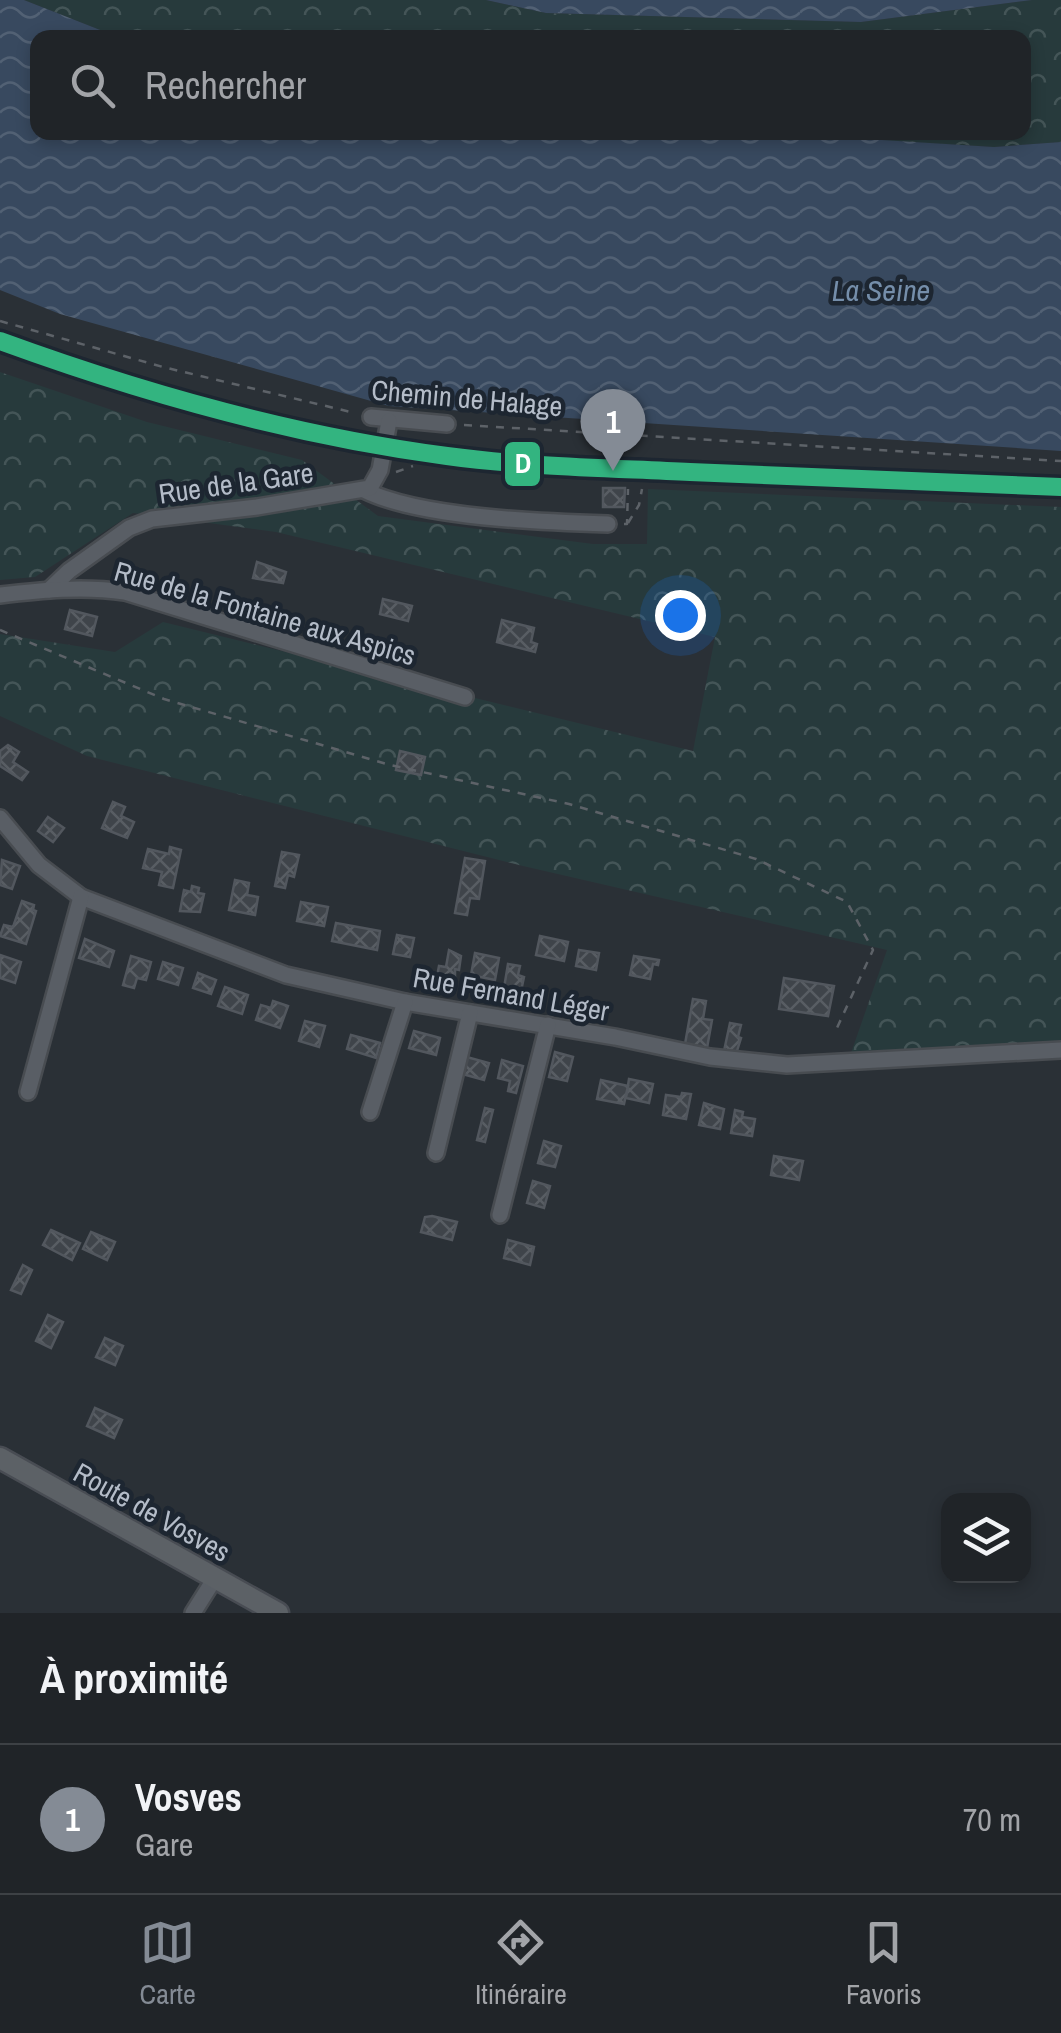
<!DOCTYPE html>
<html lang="fr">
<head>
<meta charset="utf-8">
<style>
	body { margin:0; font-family:"Archivo Narrow",sans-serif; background:#2d3034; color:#f1f3f6 }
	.controls { position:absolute; right:30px; bottom:30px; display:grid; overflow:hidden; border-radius:20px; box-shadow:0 5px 15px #0003 }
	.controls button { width:90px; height:90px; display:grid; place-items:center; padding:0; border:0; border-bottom:2px solid #3d4145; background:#202428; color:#f1f3f6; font:50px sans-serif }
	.you { position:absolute; left:680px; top:615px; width:35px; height:35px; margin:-25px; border:8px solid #fff; border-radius:50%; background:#1a73e8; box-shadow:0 0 0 15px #1a73e833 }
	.badge { display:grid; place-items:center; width:65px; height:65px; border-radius:50%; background:#848b95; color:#fff; font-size:32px; font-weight:700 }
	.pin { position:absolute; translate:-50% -82px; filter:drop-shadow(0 2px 5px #0008) }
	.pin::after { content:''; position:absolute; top:52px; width:35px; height:30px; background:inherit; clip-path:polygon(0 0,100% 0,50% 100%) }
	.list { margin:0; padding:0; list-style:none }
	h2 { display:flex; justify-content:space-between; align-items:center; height:130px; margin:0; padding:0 40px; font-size:42px }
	h2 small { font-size:32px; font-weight:400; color:#a2a4a8 }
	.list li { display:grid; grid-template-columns:65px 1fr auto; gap:30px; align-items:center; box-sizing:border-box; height:150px; padding:0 40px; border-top:2px solid #3d4145 }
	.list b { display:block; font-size:38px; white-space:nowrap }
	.list p { margin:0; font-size:32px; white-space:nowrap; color:#a2a4a8 }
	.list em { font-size:32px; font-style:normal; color:#a2a4a8 }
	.icon { flex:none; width:55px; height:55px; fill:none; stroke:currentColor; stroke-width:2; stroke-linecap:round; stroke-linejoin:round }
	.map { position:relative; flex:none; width:1061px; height:1613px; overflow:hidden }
	.search { position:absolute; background:#202428; box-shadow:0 5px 15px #0003; left:30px; right:30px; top:30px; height:110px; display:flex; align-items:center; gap:25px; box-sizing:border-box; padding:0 35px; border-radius:20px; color:#a2a4a8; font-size:38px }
	.sheet { height:280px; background:#202428 }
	nav { display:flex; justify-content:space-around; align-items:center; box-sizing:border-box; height:140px; border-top:2px solid #3d4145; background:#202428; font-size:28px; color:#a2a4a8 }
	nav a { display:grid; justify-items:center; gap:5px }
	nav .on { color:#848b95 }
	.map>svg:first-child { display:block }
	.forest { fill:url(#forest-crowns) }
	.water { fill:url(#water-waves) }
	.building { fill:url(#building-cross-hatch); stroke:#52575e; stroke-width:2.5 }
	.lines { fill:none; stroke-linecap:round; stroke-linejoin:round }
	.minor-casing { stroke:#484c51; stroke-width:20 }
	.major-casing { stroke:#484c53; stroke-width:25 }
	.path { stroke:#5d6268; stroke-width:2.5; stroke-dasharray:8 8; stroke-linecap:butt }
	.minor { stroke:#595e65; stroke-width:15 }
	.major { stroke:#5c6166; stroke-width:20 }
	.rail-1-casing { stroke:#1d2631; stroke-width:25 }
	.rail-1 { stroke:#33b480; stroke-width:18 }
	.labels { text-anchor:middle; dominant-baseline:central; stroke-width:9; stroke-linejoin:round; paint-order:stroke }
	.street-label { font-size:28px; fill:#b4bcc8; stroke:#1d2631 }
	.water-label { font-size:30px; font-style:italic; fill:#758eaa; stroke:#1d2631 }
	.line-badge { stroke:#1d2631; stroke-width:4 }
	.badge-label { font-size:28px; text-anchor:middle; font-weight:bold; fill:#fff }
</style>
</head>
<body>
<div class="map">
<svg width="1061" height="1613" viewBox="0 0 1061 1613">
	<defs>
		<pattern id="forest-crowns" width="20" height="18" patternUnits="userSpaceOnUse" patternTransform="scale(2.5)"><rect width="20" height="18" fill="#273a3c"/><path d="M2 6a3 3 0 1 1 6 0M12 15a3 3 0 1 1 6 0" fill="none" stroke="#445557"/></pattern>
		<pattern id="water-waves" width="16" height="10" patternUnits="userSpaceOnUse" patternTransform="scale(2.5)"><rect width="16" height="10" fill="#38495f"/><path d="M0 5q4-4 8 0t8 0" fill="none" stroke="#526174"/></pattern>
		<pattern id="building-cross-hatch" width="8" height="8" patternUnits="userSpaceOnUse" patternTransform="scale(2.5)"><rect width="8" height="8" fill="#3f444a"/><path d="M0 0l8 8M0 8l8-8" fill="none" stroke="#585d63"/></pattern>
	</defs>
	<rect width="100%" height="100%" fill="#2a3036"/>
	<g class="forest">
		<polygon points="24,0 486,0 546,13 861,22 1032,0 1061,0 1061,142 994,147 754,133 1024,132 1024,38 118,37"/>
		<polygon points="0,372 147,422 302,460 378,516 593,544 647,544 648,489 1061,507 1061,1042 851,1053 887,950 523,866 87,756 0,716 0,634 115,652 163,622 693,751 715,637 276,532 133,513 35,577 0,580"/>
	</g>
	<g class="water">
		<polygon points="0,0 24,0 118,37 38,38 38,132 754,132 994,147 1061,142 1061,451 389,406 60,314 0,290"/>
		<polygon points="486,0 1032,0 861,22 546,13"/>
	</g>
	<g class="building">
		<polygon points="603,488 625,488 624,507 603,507"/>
		<polygon points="257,562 286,572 283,583 253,578"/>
		<polygon points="383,599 412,606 408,621 380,614"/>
		<polygon points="70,610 97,617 92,636 65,629"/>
		<polygon points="502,620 534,628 531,642 537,644 535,652 497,642"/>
		<polygon points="8,745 19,752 13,762 28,772 22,780 0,766 0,751"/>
		<polygon points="400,751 425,757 421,775 396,770"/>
		<polygon points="113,802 125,807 121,816 134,822 127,838 102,828"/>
		<polygon points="48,817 64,828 53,842 38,831"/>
		<polygon points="170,847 181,850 173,888 159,885 162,872 143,868 148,849 169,854"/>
		<polygon points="282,852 299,855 294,877 288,875 285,888 275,886"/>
		<polygon points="465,858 485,861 479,899 470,898 467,915 455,913"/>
		<polygon points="2,860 20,866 12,889 0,885"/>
		<polygon points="235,880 249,883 247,895 258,897 255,915 229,910"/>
		<polygon points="192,886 199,888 198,893 204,894 200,912 180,911 184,890 191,892"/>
		<polygon points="22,901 34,905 33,910 36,911 26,944 0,936 4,925 13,927"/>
		<polygon points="301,902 328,907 324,926 297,921"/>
		<polygon points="336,923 380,931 377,950 332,941"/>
		<polygon points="397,935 414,938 410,957 393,954"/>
		<polygon points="540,936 568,942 564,961 536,955"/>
		<polygon points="85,939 114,951 109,967 79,958"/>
		<polygon points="449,950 461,956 459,970 455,969 455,991 435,987 439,966 446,967"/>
		<polygon points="579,950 599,953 596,970 576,966"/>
		<polygon points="475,953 499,958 495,980 471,975"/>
		<polygon points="0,955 21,962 15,983 0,978"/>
		<polygon points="131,956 151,962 146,980 137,978 134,988 123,985"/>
		<polygon points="634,956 659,960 658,965 653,964 650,979 630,975"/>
		<polygon points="163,962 183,968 178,985 158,979"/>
		<polygon points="508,964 520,966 518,975 524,977 521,991 504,988"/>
		<polygon points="198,973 216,980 211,994 193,988"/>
		<polygon points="784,978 834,986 828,1016 779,1009"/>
		<polygon points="225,987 248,995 242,1014 218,1006"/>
		<polygon points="693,999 706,1001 703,1019 712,1020 707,1048 685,1044"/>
		<polygon points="273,1001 288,1006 280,1028 256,1020 261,1005 271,1008"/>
		<polygon points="305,1021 325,1026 319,1047 299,1041"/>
		<polygon points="730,1023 741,1025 738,1037 741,1038 736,1054 724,1051"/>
		<polygon points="414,1031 440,1038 436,1055 409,1048"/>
		<polygon points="351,1035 380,1043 376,1058 347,1049"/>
		<polygon points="555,1052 573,1057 567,1081 549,1077"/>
		<polygon points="463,1056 489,1063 484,1080 459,1073"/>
		<polygon points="502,1060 523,1066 516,1093 508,1091 510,1081 498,1078"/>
		<polygon points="629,1079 653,1084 649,1103 626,1098"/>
		<polygon points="601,1080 628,1086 624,1104 597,1099"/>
		<polygon points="682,1093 691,1094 686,1119 663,1115 666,1095 681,1097"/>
		<polygon points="704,1103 724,1109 720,1129 699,1125"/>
		<polygon points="485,1108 493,1110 485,1142 477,1140"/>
		<polygon points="735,1110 743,1112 742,1117 755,1119 752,1136 731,1133"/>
		<polygon points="544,1141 561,1146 555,1167 538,1163"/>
		<polygon points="774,1156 803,1161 799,1180 771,1175"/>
		<polygon points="533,1181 550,1186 544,1208 527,1203"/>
		<polygon points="432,1216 457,1222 452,1240 421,1232 425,1217"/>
		<polygon points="51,1230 80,1243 72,1260 43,1245"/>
		<polygon points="91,1232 115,1242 107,1260 83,1249"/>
		<polygon points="508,1240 534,1247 530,1265 504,1258"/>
		<polygon points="23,1265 32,1270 21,1294 11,1290"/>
		<polygon points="48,1315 63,1322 51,1348 36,1341"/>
		<polygon points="105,1338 123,1346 115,1365 96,1357"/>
		<polygon points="95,1408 122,1420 114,1438 87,1426"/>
	</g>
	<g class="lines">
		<g class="minor-casing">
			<g id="minor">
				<polyline points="371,417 447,424"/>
				<path d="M364 490C420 518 543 522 608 524"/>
				<polyline points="49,590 69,571 129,528 152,519 257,507 370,488 380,470 389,421"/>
				<path d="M0 595C42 590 83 586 125 592L465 697"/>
				<polyline points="0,818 39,865 81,897 286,975 405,1002 615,1037 710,1057 787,1065 1061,1050"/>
				<polyline points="28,1092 81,897"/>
				<polyline points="370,1112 405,1002"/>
				<polyline points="436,1153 470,1013"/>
				<polyline points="500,1215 548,1025"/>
				<polyline points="193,1613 215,1578"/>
			</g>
		</g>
		<g class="major-casing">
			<polyline id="major" points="0,1458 278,1613"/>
		</g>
		<g class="path">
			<polyline points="0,321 163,367 355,413"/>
			<polyline points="464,425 1061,461"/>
			<polyline points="396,472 413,466"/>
			<polyline points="628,523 639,505 642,489"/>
			<polyline points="624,524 627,524 628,489"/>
			<polyline points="0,630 164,699 390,765 569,804 756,859 847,902 873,950 836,1030"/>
		</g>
		<use href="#minor" class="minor"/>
		<use href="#major" class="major"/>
		<g class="rail-1-casing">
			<path id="rail-1" d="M0 341C145 394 294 436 447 456 528 467 609 468 690 472 813 477 937 482 1061 487"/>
		</g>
		<use href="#rail-1" class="rail-1"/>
	</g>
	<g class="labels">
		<g class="street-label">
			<text transform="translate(467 398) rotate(5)">Chemin de Halage</text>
			<text transform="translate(236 483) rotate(-8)">Rue de la Gare</text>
			<text transform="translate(265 613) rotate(16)">Rue de la Fontaine aux Aspics</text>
			<text transform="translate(511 994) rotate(10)">Rue Fernand Léger</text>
			<text transform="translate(152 1512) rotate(29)">Route de Vosves</text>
		</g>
		<g class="water-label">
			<text x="881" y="290">La Seine</text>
		</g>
	</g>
	<rect class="line-badge" x="503" y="440" width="39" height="48" rx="10" fill="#33b480"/>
	<g class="badge-label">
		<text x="523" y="473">D</text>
	</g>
</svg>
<div class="controls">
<button><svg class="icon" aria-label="layers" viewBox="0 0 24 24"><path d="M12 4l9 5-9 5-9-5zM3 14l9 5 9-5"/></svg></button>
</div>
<div class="you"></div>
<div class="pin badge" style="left:613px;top:471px">1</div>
<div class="search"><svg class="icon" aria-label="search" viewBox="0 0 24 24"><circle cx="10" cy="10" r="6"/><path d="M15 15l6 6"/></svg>Rechercher</div>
</div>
<section class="sheet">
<h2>À proximité<small></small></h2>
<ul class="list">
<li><span class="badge">1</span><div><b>Vosves</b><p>Gare</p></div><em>70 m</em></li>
</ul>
</section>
<nav>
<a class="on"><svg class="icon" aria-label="map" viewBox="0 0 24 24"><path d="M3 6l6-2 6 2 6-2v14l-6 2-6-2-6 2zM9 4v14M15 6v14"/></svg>Carte</a>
<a><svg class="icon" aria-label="directions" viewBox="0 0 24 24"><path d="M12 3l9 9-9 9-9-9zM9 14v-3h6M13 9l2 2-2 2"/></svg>Itinéraire</a>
<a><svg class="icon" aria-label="saved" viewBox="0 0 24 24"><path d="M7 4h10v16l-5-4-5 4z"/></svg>Favoris</a>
</nav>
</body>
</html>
